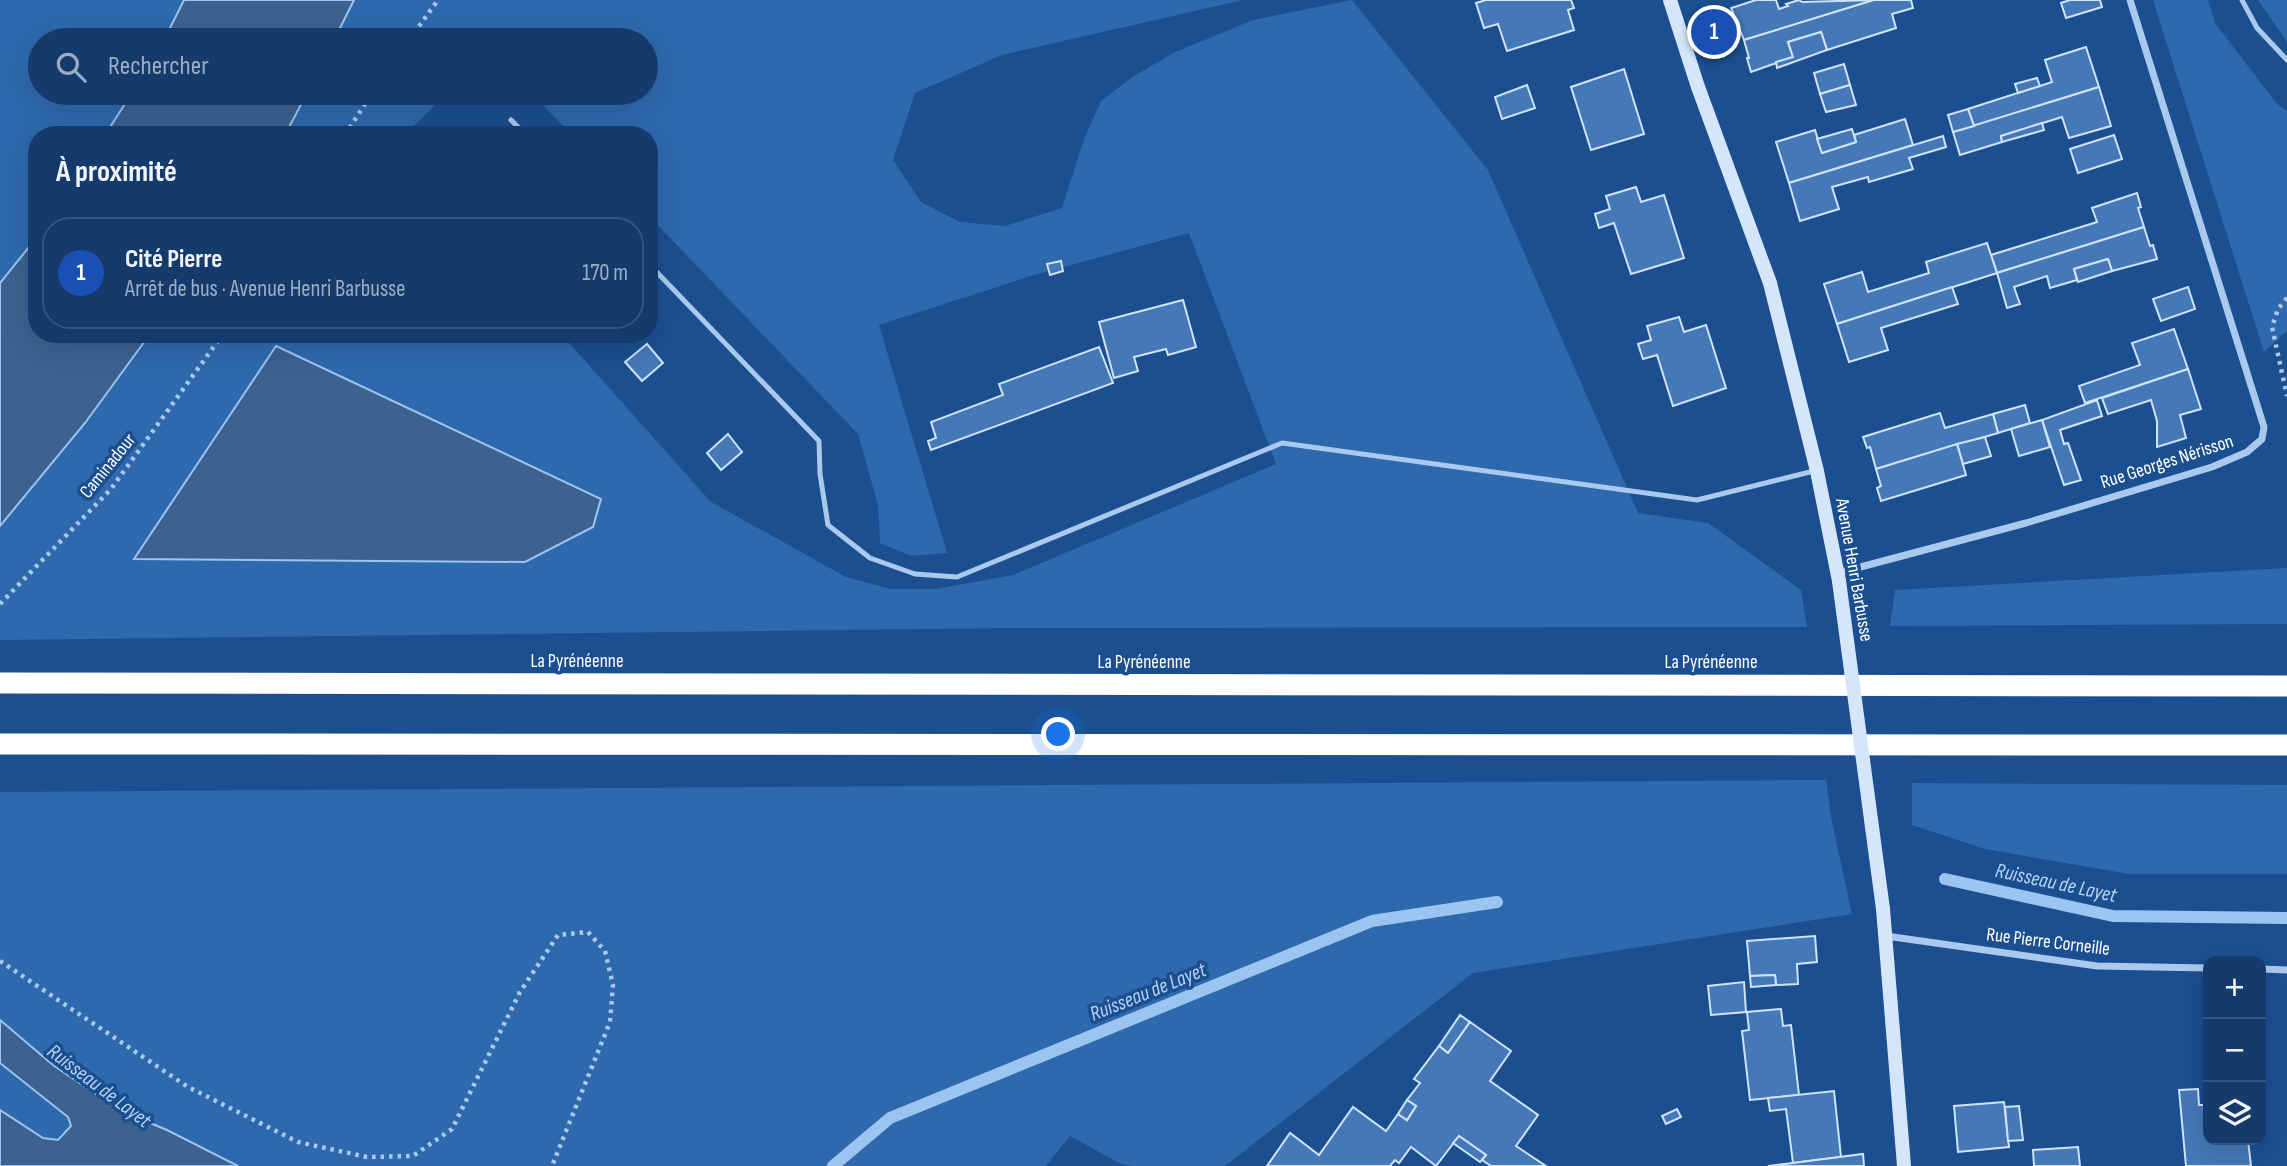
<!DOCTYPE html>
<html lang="fr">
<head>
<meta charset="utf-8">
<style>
	body { margin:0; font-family:"Sofia Sans Condensed",sans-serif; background:#1d4271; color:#f1f3f6 }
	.controls { position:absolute; right:21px; bottom:21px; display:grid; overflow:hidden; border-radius:14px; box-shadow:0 7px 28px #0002 }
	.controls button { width:63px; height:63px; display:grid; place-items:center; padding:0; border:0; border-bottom:2px solid #33557e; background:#143b6b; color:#f1f3f6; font:35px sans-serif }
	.you { position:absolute; left:1059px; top:735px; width:24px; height:24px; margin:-18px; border:5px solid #fff; border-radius:50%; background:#1a73e8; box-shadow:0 0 0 10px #1a73e833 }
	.badge { display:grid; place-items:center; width:46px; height:46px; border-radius:50%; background:#ffd166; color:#fff; font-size:23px; font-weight:700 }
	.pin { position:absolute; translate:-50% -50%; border:4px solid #fff; box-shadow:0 2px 7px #0006 }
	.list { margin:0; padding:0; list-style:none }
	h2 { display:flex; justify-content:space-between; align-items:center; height:91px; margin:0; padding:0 28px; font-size:30px }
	h2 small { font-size:23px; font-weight:400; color:#9dadc1 }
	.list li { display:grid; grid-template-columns:46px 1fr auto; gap:21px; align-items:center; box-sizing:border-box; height:112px; margin:0 14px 14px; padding:0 14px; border:2px solid #33557e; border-radius:28px }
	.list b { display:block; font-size:26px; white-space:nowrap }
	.list p { margin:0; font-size:23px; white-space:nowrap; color:#9dadc1 }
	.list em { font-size:23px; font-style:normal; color:#9dadc1 }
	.icon { flex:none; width:38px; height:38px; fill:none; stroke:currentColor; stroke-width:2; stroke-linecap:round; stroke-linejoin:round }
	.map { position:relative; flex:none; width:2287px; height:1166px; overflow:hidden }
	.search { position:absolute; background:#143b6b; box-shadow:0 7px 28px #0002; left:28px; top:28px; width:630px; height:77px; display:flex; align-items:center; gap:18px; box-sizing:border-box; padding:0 24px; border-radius:38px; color:#9dadc1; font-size:26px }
	.panel { position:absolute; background:#143b6b; box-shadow:0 7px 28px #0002; left:28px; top:126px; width:630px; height:217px; border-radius:28px }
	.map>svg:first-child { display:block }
	.green { fill:#2e69ad }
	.water { fill:#3c6290; stroke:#9cc4f0; stroke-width:2 }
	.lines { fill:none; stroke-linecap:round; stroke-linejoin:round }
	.stream { stroke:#9cc4f0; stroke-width:12 }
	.building { fill:#4478b7; stroke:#cfe3fa; stroke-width:2 }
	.path { stroke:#a9c9ee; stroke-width:4.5; stroke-dasharray:3.5 5; stroke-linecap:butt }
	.lane { stroke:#a9c9ee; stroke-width:5 }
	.street { stroke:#a9c9ee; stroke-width:7 }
	.secondary { stroke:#d6e6fa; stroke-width:14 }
	.highway { stroke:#fff; stroke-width:21 }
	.secondary-bridge { stroke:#d6e6fa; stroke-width:14 }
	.labels { text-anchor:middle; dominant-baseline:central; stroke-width:7; stroke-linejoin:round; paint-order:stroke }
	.street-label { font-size:19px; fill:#fff; stroke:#1b4f8f }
	.water-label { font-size:21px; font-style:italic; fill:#b5d3f5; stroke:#1b4f8f }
</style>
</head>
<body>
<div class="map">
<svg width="2287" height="1166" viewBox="0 0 2287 1166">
	<rect width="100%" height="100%" fill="#1b4f8f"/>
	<g class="green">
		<polygon points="0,0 184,0 164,40 40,40 40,93 132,93 105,135 37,135 37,237 0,283"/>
		<polygon points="354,0 1243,0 1002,55 915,93 893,160 921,202 960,222 1005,226 1062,208 1084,139 1101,101 1131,78 1173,53 1253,20 1352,0 1488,170 1638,513 1708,523 1801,590 1807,627 1014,628 0,640 0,526 85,423 150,334 561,334 711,502 846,577 891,589 936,589 1013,575 1276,464 1189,233 1034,275 879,325 947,553 911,556 880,543 878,505 858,434 649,216 649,135 572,135 531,93 646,93 646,40 334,40"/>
		<polygon points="2153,0 2208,0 2215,23 2277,104 2287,111 2287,331 2264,352"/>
		<polygon points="2258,0 2287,0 2287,42"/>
		<polygon points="307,93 447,93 405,135 285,135"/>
		<polygon points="2287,568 2287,624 1890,626 1895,590"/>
		<polygon points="1826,780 1832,822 1852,914 1473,973 1225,1166 1134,1166 1121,1164 1070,1136 1046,1166 238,1166 167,1130 121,1111 53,1065 0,1020 0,792"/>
		<polygon points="1912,783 2287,785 2287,874 2129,874 1985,849 1912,825"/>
		<polygon points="0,1063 68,1117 71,1126 58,1140 43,1138 0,1110"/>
	</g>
	<g class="water">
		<polygon points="184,0 354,0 334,40 164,40"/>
		<polygon points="132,93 307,93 285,135 105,135"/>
		<polygon points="37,237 37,334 150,334 85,423 0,526 0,283"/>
		<polygon points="276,346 601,499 593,527 525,562 134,559"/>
		<polygon points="0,1020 53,1065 121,1111 167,1130 238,1166 0,1166 0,1110 43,1138 58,1140 71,1126 68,1117 0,1063"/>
	</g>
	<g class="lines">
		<g class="stream">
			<polyline points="1945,879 2113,916 2287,918"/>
			<polyline points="833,1166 890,1118 1372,921 1497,902"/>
		</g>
	</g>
	<g class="building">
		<polygon points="1486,0 1571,0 1574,8 1568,10 1574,30 1507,51 1498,24 1484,28 1476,3"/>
		<polygon points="1756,0 1776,0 1779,9 1788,6 1786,4 1799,0 1802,2 1874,0 1744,40 1731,8"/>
		<polygon points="1874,0 1911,0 1913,8 1892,14 1896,28 1827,50 1821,32 1788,42 1793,57 1751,72 1747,58 1749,58 1744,40"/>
		<polygon points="2070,0 2100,0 2102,7 2066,18 2061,3"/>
		<polygon points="1821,32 1827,50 1777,68 1776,62 1793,57 1788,42"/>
		<polygon points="2086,47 2099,87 1974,126 1968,109 2052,82 2045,60"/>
		<polygon points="1844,64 1850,85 1820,94 1814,73"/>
		<polygon points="1624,69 1644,134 1591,150 1571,87"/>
		<polygon points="2037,78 2040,86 2018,93 2015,84"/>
		<polygon points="1527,85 1535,108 1502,119 1495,97"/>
		<polygon points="1850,85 1856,105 1826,112 1820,94"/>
		<polygon points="2099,87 2111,126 2069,138 2062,117 2001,136 2002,142 1960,155 1953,132"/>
		<polygon points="1968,109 1974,126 1953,132 1948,115"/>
		<polygon points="1905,119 1913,145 1789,183 1776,142 1815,130 1822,153 1856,142 1854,135"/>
		<polygon points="2042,123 2044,130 2002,142 2001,136"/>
		<polygon points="1852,129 1856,142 1822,153 1817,139"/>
		<polygon points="2114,135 2122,159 2078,173 2070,149"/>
		<polygon points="1943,136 1946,147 1909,158 1913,169 1869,182 1868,177 1832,187 1839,209 1800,221 1789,183"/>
		<polygon points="1636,187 1641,202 1664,195 1684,258 1631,274 1614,223 1599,228 1595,214 1610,209 1606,196"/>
		<polygon points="2137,193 2141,207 2138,208 2144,227 1997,273 1991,255 2097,222 2092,208"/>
		<polygon points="2144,227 2150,246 2153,245 2157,259 2112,271 2108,259 2074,269 2077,280 2050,288 2047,276 2014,287 2020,304 2007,308 1997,273"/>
		<polygon points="1987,243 1997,273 1837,324 1824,284 1862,272 1868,292 1929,273 1926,262"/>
		<polygon points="2108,259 2112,271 2078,282 2074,269"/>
		<polygon points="1061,261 1063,271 1050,275 1047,264"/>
		<polygon points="1952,287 1958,304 1881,328 1888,350 1849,362 1837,324"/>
		<polygon points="2188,287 2195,309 2161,321 2153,299"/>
		<polygon points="1183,300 1196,347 1168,355 1166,349 1134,357 1138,371 1114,378 1099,322"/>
		<polygon points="1679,317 1684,332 1706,325 1726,388 1673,406 1657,355 1643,359 1638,344 1651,340 1647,326"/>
		<polygon points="2174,329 2188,369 2085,403 2079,386 2140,365 2132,343"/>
		<polygon points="647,344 663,363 642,381 625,362"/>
		<polygon points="1099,347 1113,383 931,450 928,441 936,438 931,422 1003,395 999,384"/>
		<polygon points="2188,369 2201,409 2180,415 2186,438 2157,447 2157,421 2151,400 2108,414 2102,398"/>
		<polygon points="2097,400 2102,416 2060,430 2064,444 2068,443 2081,480 2064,485 2042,420"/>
		<polygon points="2025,405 2030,423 1998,433 1993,414"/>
		<polygon points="1940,413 1945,428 1993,414 1998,433 1876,469 1870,447 1867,448 1863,437"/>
		<polygon points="2042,420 2050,447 2019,456 2011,429"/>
		<polygon points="728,434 742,452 721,470 707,453"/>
		<polygon points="1985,437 1991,456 1963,464 1957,444"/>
		<polygon points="1957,444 1966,475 1881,501 1877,488 1881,486 1876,469"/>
		<polygon points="1815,936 1817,962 1797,964 1798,984 1776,985 1775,975 1750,976 1747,941"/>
		<polygon points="1775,975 1776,985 1751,987 1750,976"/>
		<polygon points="1744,982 1746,1012 1711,1015 1708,986"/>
		<polygon points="1781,1009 1783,1026 1791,1025 1799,1095 1750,1100 1742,1031 1749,1030 1747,1012"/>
		<polygon points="1460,1015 1470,1022 1448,1053 1439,1046"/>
		<polygon points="1470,1022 1511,1051 1490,1081 1538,1115 1516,1146 1546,1166 1491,1166 1482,1160 1486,1155 1459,1136 1436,1166 1411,1147 1399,1163 1395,1160 1390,1166 1267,1166 1290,1133 1319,1155 1353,1107 1386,1131 1398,1114 1407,1120 1416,1106 1407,1100 1420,1083 1414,1079 1439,1046 1448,1053"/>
		<polygon points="2198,1089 2199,1105 2208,1105 2208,1140 2248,1140 2251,1166 2186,1166 2179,1090"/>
		<polygon points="1834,1091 1841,1157 1793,1163 1786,1109 1770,1111 1768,1098"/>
		<polygon points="1407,1100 1416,1106 1407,1120 1398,1114"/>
		<polygon points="2004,1102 2009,1147 1958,1152 1954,1106"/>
		<polygon points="2019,1106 2023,1140 2008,1141 2005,1107"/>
		<polygon points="1677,1109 1681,1117 1666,1124 1662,1116"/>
		<polygon points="1459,1136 1486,1155 1480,1162 1453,1143"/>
		<polygon points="2078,1147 2080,1166 2034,1166 2033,1150"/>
		<polygon points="1863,1154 1864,1166 1768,1166 1793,1163"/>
	</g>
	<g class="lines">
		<g class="path">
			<polyline points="409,40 438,0"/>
			<polyline points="345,135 372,93"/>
			<polyline points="2287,298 2278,309 2272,327 2287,396"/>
			<polyline points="0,604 111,489 223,334"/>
			<polyline points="0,961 188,1087 298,1142 367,1157 413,1156 452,1129 520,992 558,935 588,932 605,951 613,985 610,1022 552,1166"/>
		</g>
		<g class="lane">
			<polyline points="2242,0 2257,28 2287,60"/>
			<polyline points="511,120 526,135"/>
			<polyline points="649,264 819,441 820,474 828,525 870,558 915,574 957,577 1282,443 1697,500 1814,471"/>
		</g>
		<g class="street">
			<polyline points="1838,573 2026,523 2212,467 2247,452 2262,439 2264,427 2130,0"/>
			<polyline points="1886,936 2097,966 2208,968"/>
			<polyline points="2261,969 2287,970"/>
		</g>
		<g class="secondary">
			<polyline points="1670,0 1698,87 1770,283 1817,471 1839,581"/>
			<polyline points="1883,909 1904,1166"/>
		</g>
		<g class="highway">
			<polyline points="0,683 2287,686"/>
			<polyline points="0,744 2287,745"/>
		</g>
		<polyline class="secondary-bridge" points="1839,581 1883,909"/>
	</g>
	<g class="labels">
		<g class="street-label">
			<text transform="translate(2167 462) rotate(-18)">Rue Georges Nérisson</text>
			<text transform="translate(108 466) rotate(-51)">Caminadour</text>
			<text transform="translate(1854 570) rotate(80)">Avenue Henri Barbusse</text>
			<text x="577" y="661">La Pyrénéenne</text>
			<text x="1144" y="662">La Pyrénéenne</text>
			<text x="1711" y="662">La Pyrénéenne</text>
			<text transform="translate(2048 942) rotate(7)">Rue Pierre Corneille</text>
		</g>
		<g class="water-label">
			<text transform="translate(2056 883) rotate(12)">Ruisseau de Layet</text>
			<text transform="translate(1148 992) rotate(-22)">Ruisseau de Layet</text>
			<text transform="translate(99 1086) rotate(37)">Ruisseau de Layet</text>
		</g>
	</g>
</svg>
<div class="controls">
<button>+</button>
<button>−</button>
<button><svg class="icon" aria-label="layers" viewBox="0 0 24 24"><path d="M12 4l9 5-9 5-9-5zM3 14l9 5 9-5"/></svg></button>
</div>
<div class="you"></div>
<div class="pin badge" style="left:1714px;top:32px;background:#1a4fb4">1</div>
<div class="search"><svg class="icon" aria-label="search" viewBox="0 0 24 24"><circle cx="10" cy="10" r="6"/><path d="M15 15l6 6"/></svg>Rechercher</div>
<section class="panel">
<h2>À proximité<small></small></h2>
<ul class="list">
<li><span class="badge" style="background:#1a4fb4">1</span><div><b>Cité Pierre</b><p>Arrêt de bus · Avenue Henri Barbusse</p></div><em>170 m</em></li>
</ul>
</section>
</div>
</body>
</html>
